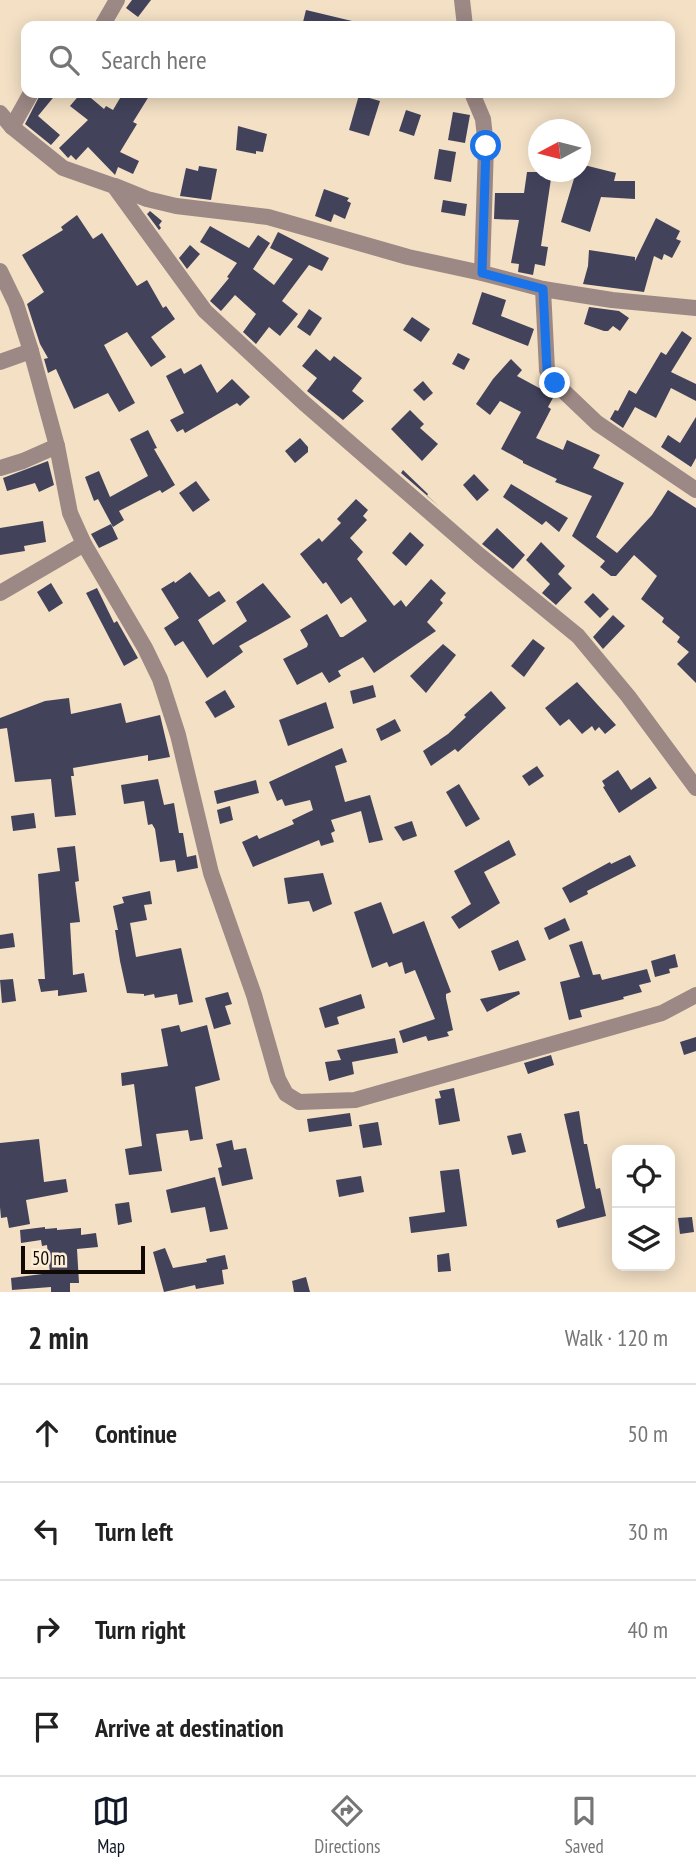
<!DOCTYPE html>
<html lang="en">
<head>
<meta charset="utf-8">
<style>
	body { margin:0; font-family:"PT Sans Narrow",sans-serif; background:#f2f2f2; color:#222 }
	.controls { position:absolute; right:21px; bottom:21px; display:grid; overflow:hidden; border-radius:14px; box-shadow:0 4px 18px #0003 }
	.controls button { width:63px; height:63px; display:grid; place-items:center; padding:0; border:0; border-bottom:2px solid #e0e0e0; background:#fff; color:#222; font:35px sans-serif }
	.compass { position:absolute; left:528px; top:119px; width:63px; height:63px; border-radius:50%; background:#fff; box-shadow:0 4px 18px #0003; rotate:263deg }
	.scale { position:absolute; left:21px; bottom:18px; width:124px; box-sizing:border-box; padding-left:7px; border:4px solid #100a03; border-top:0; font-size:19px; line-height:24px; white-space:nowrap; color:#100a03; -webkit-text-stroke:5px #fdeed8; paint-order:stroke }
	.stop { position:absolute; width:21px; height:21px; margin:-16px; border:5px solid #1a73e8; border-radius:50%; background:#fff }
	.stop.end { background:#1a73e8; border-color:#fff; box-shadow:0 2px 7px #0008 }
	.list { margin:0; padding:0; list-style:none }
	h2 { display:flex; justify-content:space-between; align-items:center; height:91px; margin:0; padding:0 28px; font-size:30px }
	h2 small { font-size:23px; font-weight:400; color:#767676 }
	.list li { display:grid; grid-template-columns:46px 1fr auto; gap:21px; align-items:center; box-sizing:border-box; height:98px; padding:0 28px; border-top:2px solid #e0e0e0 }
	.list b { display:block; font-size:26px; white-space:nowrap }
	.list em { font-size:23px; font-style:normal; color:#767676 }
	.icon { flex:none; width:38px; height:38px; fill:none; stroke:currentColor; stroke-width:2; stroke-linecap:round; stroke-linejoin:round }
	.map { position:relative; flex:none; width:696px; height:1292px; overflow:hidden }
	.search { position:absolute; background:#fff; box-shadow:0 4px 18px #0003; left:21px; right:21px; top:21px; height:77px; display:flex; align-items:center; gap:18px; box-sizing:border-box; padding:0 24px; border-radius:14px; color:#767676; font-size:26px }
	.sheet { height:483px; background:#fff }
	nav { display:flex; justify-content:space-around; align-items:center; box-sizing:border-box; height:98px; border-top:2px solid #e0e0e0; background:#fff; font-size:19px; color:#767676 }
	nav a { display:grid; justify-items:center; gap:4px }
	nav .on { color:#111827 }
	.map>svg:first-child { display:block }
	.building { fill:#42425b }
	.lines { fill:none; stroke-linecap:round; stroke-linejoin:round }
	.street { stroke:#9c8884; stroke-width:16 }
	.route { stroke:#1a73e8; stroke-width:9 }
</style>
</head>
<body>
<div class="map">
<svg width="696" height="1292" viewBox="0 0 696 1292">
	<rect width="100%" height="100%" fill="#f3e0c5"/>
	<g class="building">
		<polygon points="132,0 151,0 138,17 126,8"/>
		<polygon points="306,10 352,21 351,26 302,26"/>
		<polygon points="41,93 57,93 38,116 60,135 51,145 25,124"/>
		<polygon points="81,93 85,93 104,109 106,106 113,110 123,93 151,93 133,122 137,124 120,152 139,161 133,174 118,167 115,175 88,147 76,160 71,155 68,158 59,148 88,120 70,106"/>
		<polygon points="359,95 380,101 369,136 349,130"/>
		<polygon points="406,110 421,115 414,136 399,131"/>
		<polygon points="453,112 470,115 465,143 448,140"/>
		<polygon points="238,126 267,134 263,152 256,151 256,154 236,150"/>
		<polygon points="439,149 456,152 451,182 434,179"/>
		<polygon points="580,164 616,173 614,181 635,181 635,199 601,197 590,232 561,222 576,172 580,172"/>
		<polygon points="199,166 217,169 211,200 180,196 186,168 198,171"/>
		<polygon points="527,172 552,172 541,246 548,247 545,266 535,264 533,275 518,272 519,264 511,263 519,220 494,219 495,193 524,193"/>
		<polygon points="324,189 349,198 347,201 351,203 345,219 334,214 331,222 315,216"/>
		<polygon points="443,200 467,204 465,216 441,212"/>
		<polygon points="150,211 162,221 159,225 161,228 159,230 147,214"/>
		<polygon points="77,215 93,239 102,233 137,286 147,280 163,308 166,306 175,319 151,337 166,357 151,367 127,332 104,345 135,403 119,412 108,393 74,409 56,369 48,373 44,359 48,358 40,344 27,304 44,292 22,255 63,230 61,227"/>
		<polygon points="656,218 680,231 676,239 681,241 672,258 664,254 662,260 654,256 644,292 583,284 588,266 589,250 635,257 635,261"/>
		<polygon points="210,226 249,248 258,235 270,243 253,269 274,285 293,259 270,248 278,232 329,258 322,271 309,265 282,301 298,314 280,336 269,327 256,344 243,332 256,314 235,295 221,311 210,301 229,278 227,277 237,263 200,242"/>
		<polygon points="190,245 200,254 187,269 179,258"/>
		<polygon points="482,292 506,300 501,316 534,329 528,346 472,324"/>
		<polygon points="589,307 619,311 629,318 620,331 613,326 608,331 604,331 584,324"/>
		<polygon points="309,309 322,318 310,336 297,327"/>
		<polygon points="412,317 430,329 421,342 403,330"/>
		<polygon points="682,331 692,338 671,372 696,384 696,401 671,388 656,418 635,407 623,428 610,419 615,410 618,411 629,390 636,394 661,352 666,355"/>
		<polygon points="316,349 330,361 334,356 362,378 352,391 364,401 343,420 307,391 317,378 302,366"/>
		<polygon points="458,353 470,359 464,370 452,364"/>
		<polygon points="511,359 522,370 517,376 554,396 548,407 551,409 536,438 563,450 567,440 600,455 593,468 624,483 596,537 617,553 652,515 668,490 696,508 696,683 677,664 689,652 677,642 680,637 662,622 664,618 641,599 657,576 634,555 616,576 611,576 600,567 605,561 572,536 592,496 555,482 557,479 523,463 523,461 501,449 521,412 500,401 490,415 476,404 493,379"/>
		<polygon points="201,364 217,393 232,379 250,397 240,406 237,403 185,433 183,429 177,432 170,420 184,413 166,376 181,368 184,374"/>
		<polygon points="423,381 433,393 424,401 413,390"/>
		<polygon points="410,410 424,424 420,428 438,444 422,461 391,429"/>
		<polygon points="696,417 696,458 691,467 661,447 668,435 680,443"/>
		<polygon points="148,430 157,448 154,449 175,485 162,493 160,490 119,511 124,520 113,527 98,499 94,501 85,477 99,471 110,497 148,476 130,439"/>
		<polygon points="300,438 308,447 308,452 295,463 285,451"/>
		<polygon points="48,461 54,485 39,492 35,483 7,491 3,478"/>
		<polygon points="403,470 428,494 427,496 439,506 401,473"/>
		<polygon points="474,474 489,490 477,501 463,485"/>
		<polygon points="196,481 210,500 193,512 179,493"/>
		<polygon points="511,484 568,518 559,532 546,521 542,525 503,497"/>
		<polygon points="356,499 368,510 363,516 367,520 350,538 363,552 357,559 394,606 401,600 406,607 431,579 446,593 440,600 443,603 427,622 436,631 374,673 363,657 338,671 341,676 329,683 322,672 297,685 283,659 307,647 308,644 300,630 327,614 340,637 343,637 367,621 351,597 341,604 326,582 323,584 300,554 319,538 322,542 341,523 337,519"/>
		<polygon points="43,521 46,542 24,546 25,551 0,555 0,528"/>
		<polygon points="111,524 118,539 99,548 91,534"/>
		<polygon points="497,528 525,555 513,569 482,544"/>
		<polygon points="410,532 424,545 406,566 392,553"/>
		<polygon points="541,542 565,566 558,574 572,588 556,605 542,593 550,584 526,560"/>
		<polygon points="190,572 209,597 219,591 226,601 198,620 213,645 247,621 236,602 263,583 291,617 239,646 243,652 207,678 183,641 175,646 164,628 179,618 161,589 174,581 175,583"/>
		<polygon points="51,583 63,603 49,612 37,592"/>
		<polygon points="97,588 114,623 117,621 138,658 124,666 86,593"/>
		<polygon points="593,593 609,609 600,618 584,602"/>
		<polygon points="613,615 625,626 603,649 593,637"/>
		<polygon points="533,639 545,648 524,677 511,666"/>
		<polygon points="443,644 456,655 426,693 410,676"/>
		<polygon points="577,682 616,725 605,734 599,727 595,731 592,726 582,734 569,719 560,726 545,708"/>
		<polygon points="373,685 376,697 353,704 350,691"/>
		<polygon points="225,690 235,707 215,718 205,702"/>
		<polygon points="491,691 506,708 458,752 455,749 431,766 423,751 448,734 466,717 464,715"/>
		<polygon points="69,698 71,714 121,703 126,723 160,715 170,757 148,761 148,755 73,768 74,776 71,776 76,815 55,817 51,779 15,782 7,728 0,729 0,718 45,701"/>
		<polygon points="326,702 334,728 288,746 279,720"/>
		<polygon points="395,719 401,731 381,741 376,729"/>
		<polygon points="342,748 347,762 335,766 345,802 370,795 383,840 369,843 361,811 331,820 335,831 331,833 334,842 321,846 319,840 253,867 242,842 257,835 259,839 294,824 292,820 313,810 310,800 285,806 282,799 277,801 269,782"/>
		<polygon points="537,766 544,776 529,786 522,776"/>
		<polygon points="618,770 631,790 650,777 657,788 619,813 603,787 605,786 602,781"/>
		<polygon points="158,779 164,805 174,803 179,833 183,833 187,857 196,855 198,868 177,872 175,860 160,862 155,829 152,824 148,825 144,801 124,804 121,785"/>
		<polygon points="256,780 259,793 217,804 214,791"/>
		<polygon points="459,784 480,819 466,827 446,792"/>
		<polygon points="230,806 233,820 220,824 217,810"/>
		<polygon points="34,813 36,828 13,831 11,816"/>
		<polygon points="412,821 417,836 403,841 394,827"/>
		<polygon points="509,840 516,855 484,872 500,903 459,929 451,917 471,904 454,871"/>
		<polygon points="75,846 79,881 75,882 80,922 70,923 73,975 84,973 87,992 58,996 58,990 41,992 38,979 45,979 38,874 60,871 57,848"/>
		<polygon points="630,855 636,866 587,891 588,894 570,903 562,888 610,862 611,864"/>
		<polygon points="323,873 332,904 313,912 309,901 288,904 284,878"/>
		<polygon points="150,891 152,904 144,905 147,920 130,923 136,957 181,948 193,1002 179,1005 177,994 155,998 154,994 144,996 144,994 127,993 120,961 115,930 118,930 113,906 124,903 122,897"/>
		<polygon points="381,902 393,934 424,921 451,992 446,994 446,998 453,1030 447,1032 449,1036 428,1041 426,1036 403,1043 399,1031 435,1019 415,970 405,974 402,962 389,967 387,962 372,968 354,912"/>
		<polygon points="565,918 570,930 549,940 544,928"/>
		<polygon points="13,933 15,947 0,949 0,935"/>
		<polygon points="518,940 526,960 499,971 491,951"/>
		<polygon points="582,941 593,975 600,974 602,980 647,969 651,982 639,985 642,992 623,997 624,999 580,1010 582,1017 569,1020 560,982 580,977 569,945"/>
		<polygon points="675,954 678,967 669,969 670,973 655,977 651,961"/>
		<polygon points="13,979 16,1001 2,1003 0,980"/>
		<polygon points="519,991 520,994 487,1012 480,999"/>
		<polygon points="228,992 232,1004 225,1006 231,1024 214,1029 205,998"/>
		<polygon points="361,994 365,1008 337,1017 339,1024 325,1028 319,1008"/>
		<polygon points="179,1025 181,1032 207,1025 220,1080 195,1087 203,1139 190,1141 188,1130 156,1134 162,1171 129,1175 125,1149 142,1146 134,1084 122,1086 121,1073 168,1066 161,1029"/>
		<polygon points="696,1037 696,1051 684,1055 680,1042"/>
		<polygon points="395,1038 398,1053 352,1062 354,1074 329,1081 325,1062 341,1060 337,1050"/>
		<polygon points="551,1055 554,1065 528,1074 524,1063"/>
		<polygon points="454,1088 460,1121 439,1125 435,1099 441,1098 439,1091"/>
		<polygon points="579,1111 584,1144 587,1144 596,1189 600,1188 606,1216 558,1228 556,1220 585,1208 564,1114"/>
		<polygon points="350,1113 352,1126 309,1132 307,1119"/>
		<polygon points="378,1122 382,1145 363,1148 359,1125"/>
		<polygon points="521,1133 526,1152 512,1155 507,1136"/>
		<polygon points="39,1139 44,1182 66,1179 68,1192 26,1200 30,1224 9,1228 7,1217 1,1218 0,1207 0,1143"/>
		<polygon points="232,1140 234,1150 246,1148 253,1179 222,1186 218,1168 222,1167 216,1144"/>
		<polygon points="459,1169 467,1226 411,1233 409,1217 445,1212 440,1171"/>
		<polygon points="361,1176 364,1192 339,1197 336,1180"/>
		<polygon points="215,1177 228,1229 210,1232 205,1207 171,1213 166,1190"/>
		<polygon points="129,1202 132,1222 118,1225 115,1204"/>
		<polygon points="692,1217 694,1232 680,1234 678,1218"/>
		<polygon points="45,1227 45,1229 57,1228 57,1230 81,1228 81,1235 96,1233 98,1247 77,1249 79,1283 70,1283 70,1292 51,1292 51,1287 12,1290 11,1278 50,1273 47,1245 42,1246 41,1240 21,1243 20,1230"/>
		<polygon points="165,1248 173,1268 207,1262 206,1259 225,1255 228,1269 222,1270 224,1284 196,1289 195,1285 164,1292 153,1252"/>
		<polygon points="449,1253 451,1271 438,1272 437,1255"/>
		<polygon points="306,1277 310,1292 294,1292 292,1281"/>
	</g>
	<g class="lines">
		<g class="street">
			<polyline points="462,0 465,26"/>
			<polyline points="102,26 117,0"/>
			<polyline points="472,93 483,119 486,146 482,273"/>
			<polyline points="0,113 12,127 63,168 114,186 205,311 304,403 479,555 578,636 628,696 696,788"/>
			<polyline points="12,127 31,93"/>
			<polyline points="115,186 147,199 176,206 268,217 408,257 482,273 543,289 612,300 696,308"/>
			<polyline points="0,271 16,304 31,351 57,446 70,513 84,544 145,648 160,679 178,735 211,873 254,995 278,1079 286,1094 299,1102 355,1100 662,1013 696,995"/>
			<polyline points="543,289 547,370 555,383 597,423 696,490"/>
			<polyline points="0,362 31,351"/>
			<polyline points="0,468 23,461 57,446"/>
			<polyline points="0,593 84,544"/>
		</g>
	</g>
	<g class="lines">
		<polyline class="route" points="486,146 482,273 543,289 547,370 555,383"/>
	</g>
</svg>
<div class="controls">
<button><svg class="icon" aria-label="locate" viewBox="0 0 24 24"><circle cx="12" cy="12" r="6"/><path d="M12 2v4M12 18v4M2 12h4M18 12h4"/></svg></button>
<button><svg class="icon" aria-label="layers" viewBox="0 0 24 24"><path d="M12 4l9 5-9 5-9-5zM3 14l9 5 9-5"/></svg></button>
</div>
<svg class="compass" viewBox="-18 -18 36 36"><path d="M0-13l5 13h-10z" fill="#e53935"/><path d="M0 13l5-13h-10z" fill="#767676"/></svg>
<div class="scale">50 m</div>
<div class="stop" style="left:486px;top:146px"></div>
<div class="stop end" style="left:555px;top:383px"></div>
<div class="search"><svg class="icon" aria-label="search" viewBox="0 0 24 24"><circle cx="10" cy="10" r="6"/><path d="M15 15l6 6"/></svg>Search here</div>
</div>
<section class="sheet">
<h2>2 min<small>Walk · 120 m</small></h2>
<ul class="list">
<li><svg class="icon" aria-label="ahead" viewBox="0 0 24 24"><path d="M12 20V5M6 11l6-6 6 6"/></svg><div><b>Continue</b></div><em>50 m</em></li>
<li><svg class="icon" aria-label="left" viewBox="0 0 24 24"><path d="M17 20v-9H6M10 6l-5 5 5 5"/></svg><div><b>Turn left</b></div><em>30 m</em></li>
<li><svg class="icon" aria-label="right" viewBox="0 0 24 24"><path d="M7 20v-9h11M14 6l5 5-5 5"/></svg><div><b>Turn right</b></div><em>40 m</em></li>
<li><svg class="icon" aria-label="arrive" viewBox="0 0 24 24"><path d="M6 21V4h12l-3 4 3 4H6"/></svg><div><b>Arrive at destination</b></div></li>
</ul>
</section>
<nav>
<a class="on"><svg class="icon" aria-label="map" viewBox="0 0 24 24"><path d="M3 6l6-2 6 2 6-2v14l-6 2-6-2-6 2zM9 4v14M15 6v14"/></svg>Map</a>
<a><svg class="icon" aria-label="directions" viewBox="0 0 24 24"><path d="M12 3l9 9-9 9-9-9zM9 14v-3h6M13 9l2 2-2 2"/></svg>Directions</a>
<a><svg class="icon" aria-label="saved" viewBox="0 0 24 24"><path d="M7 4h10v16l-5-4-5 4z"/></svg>Saved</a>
</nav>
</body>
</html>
